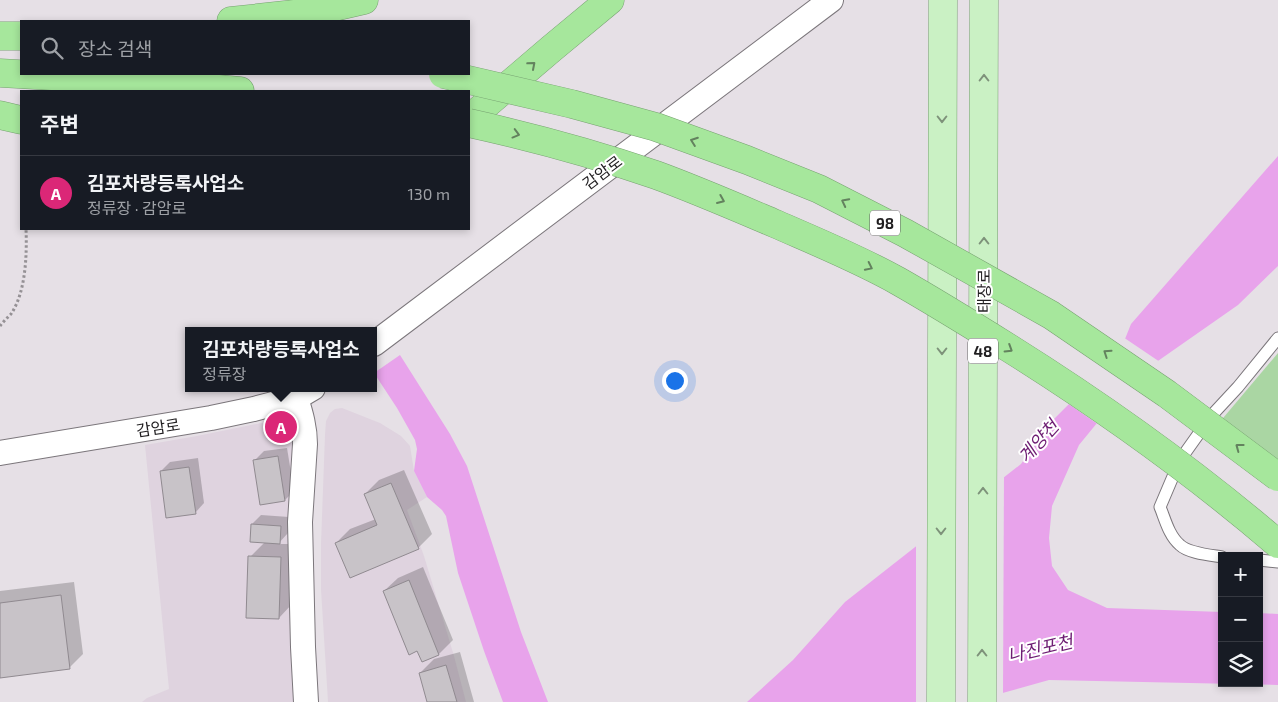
<!DOCTYPE html>
<html lang="ko">
<head>
<meta charset="utf-8">
<style>
	body { margin:0; font-family:"Exo 2","Noto Sans KR",sans-serif; background:#20242c; color:#f1f3f6 }
	.controls { position:absolute; right:15px; bottom:15px; display:grid; overflow:hidden; border-radius:0px; box-shadow:0 2px 8px #0003 }
	.controls button { width:45px; height:45px; display:grid; place-items:center; padding:0; border:0; border-bottom:1px solid #363941; background:#171b24; color:#f1f3f6; font:25px sans-serif }
	.you { position:absolute; left:674px; top:380px; width:18px; height:18px; margin:-12px; border:4px solid #fff; border-radius:50%; background:#1a73e8; box-shadow:0 0 0 8px #1a73e833 }
	.badge { display:grid; place-items:center; width:32px; height:32px; border-radius:50%; background:#db2777; color:#fff; font-size:16px; font-weight:700 }
	.pin { position:absolute; translate:-50% -50%; border:2px solid #fff; box-shadow:0 1px 5px #0006 }
	.popup { position:absolute; left:185px; top:327px; width:192px; height:65px; box-sizing:border-box; display:grid; place-content:center; border-radius:0px; background:#171b24; filter:drop-shadow(0 1px 4px #0005); font-size:16px; white-space:nowrap; color:#9ea1a6 }
	.popup b { font-size:19px; color:#f1f3f6 }
	.popup::after { content:''; position:absolute; left:50%; top:100%; margin-left:-10px; border:10px solid transparent; border-top-color:#171b24 }
	.list { margin:0; padding:0; list-style:none }
	h2 { display:flex; justify-content:space-between; align-items:center; height:65px; margin:0; padding:0 20px; font-size:21px }
	h2 small { font-size:16px; font-weight:400; color:#9ea1a6 }
	.list li { display:grid; grid-template-columns:32px 1fr auto; gap:15px; align-items:center; box-sizing:border-box; height:75px; padding:0 20px; border-top:1px solid #363941 }
	.list b { display:block; font-size:19px; white-space:nowrap }
	.list p { margin:0; font-size:16px; white-space:nowrap; color:#9ea1a6 }
	.list em { font-size:16px; font-style:normal; color:#9ea1a6 }
	.icon { flex:none; width:28px; height:28px; fill:none; stroke:currentColor; stroke-width:2; stroke-linecap:round; stroke-linejoin:round }
	.map { position:relative; flex:none; width:1278px; height:702px; overflow:hidden }
	.search { position:absolute; background:#171b24; box-shadow:0 2px 8px #0003; left:20px; top:20px; width:450px; height:55px; display:flex; align-items:center; gap:12px; box-sizing:border-box; padding:0 18px; border-radius:0px; color:#9ea1a6; font-size:19px }
	.panel { position:absolute; background:#171b24; box-shadow:0 2px 8px #0003; left:20px; top:90px; width:450px; height:140px; border-radius:0px }
	.map>svg:first-child { display:block }
	.built { fill:#dfd3df }
	.green { fill:#aad6a3 }
	.water { fill:#e8a3eb }
	.pier { fill:#e6e0e6 }
	.shadow { fill:#0003 }
	.building { fill:#c8c3c8; stroke:#908a90 }
	.lines { fill:none; stroke-linecap:round; stroke-linejoin:round }
	.lane-casing { stroke:#7b767b; stroke-width:13 }
	.street-casing { stroke:#7b767b; stroke-width:26 }
	.primary-casing { stroke:#77a171; stroke-width:29 }
	.highway-casing { stroke:#77a171; stroke-width:29 }
	.path { stroke:#959195; stroke-width:3; stroke-dasharray:2.5 2.5; stroke-linecap:butt }
	.lane { stroke:#fff; stroke-width:11 }
	.street { stroke:#fff; stroke-width:24 }
	.primary { stroke:#caf1c4; stroke-width:28 }
	.highway { stroke:#a6e79c; stroke-width:28 }
	.highway-bridge-casing { stroke:#77a171; stroke-width:29; stroke-linecap:butt }
	.highway-bridge { stroke:#a6e79c; stroke-width:28 }
	.oneway { stroke:#63825e }
	.oneway2 { stroke:#7e927a }
	.labels { text-anchor:middle; dominant-baseline:central; stroke-width:4; stroke-linejoin:round; paint-order:stroke }
	.shield { fill:#fff; stroke:#636263; stroke-width:1 }
	.shield-label { font-size:15px; font-weight:bold; fill:#201e20 }
	.street-label { font-size:16px; fill:#201e20; stroke:#fff }
	.water-label { font-size:18px; font-style:italic; fill:#6e1d73; stroke:#fff }
</style>
</head>
<body>
<div class="map">
<svg width="1278" height="702" viewBox="0 0 1278 702">
	<rect width="100%" height="100%" fill="#e6e0e6"/>
	<g class="built">
		<polygon points="342,408 380,423 401,436 410,446 414,471 427,497 407,510 424,556 454,656 466,702 328,702 321,590 321,544 325,435 326,421 330,413 335,409"/>
		<polygon points="276,420 286,423 293,430 296,441 296,702 142,702 147,698 169,689 145,445 197,436"/>
	</g>
	<polygon class="green" points="1278,353 1278,462 1218,424"/>
	<g class="water">
		<polygon points="1278,156 1278,266 1238,305 1155,363 1138,373 1079,445 1052,506 1049,538 1052,566 1068,590 1107,608 1222,612 1222,683 1259,683 1259,613 1278,614 1278,685 1049,680 970,702 747,702 793,660 845,602 1021,464 1050,423 1119,354 1131,324"/>
		<polygon points="400,355 450,434 467,466 521,632 548,702 503,702 484,651 458,573 446,516 442,510 427,497 414,471 417,449 415,440 397,408 374,373"/>
	</g>
	<g class="pier">
		<polygon points="1123,337 1160,362 1140,375 1099,425 1067,403 1117,353"/>
		<polygon points="1004,474 1003,695 978,702 916,702 916,543"/>
	</g>
	<g class="shadow">
		<polygon points="287,448 294,491 285,500 255,460 264,451"/>
		<polygon points="198,458 204,503 195,513 161,471 170,462"/>
		<polygon points="404,470 432,534 418,548 336,543 350,529 376,519 365,494 379,480"/>
		<polygon points="261,515 289,517 288,533 278,544 294,544 292,604 279,618 250,557 265,542 252,524"/>
		<polygon points="423,567 453,640 439,654 423,660 384,591 398,578"/>
		<polygon points="74,582 83,654 69,668 0,676 0,591"/>
		<polygon points="460,652 474,702 429,702 420,673 434,659"/>
	</g>
	<g class="building">
		<polygon points="278,456 285,501 260,505 253,460"/>
		<polygon points="189,467 196,514 166,518 160,471"/>
		<polygon points="391,483 419,549 350,578 335,543 377,525 364,494"/>
		<polygon points="251,524 281,526 280,544 250,542"/>
		<polygon points="248,556 281,557 279,619 246,618"/>
		<polygon points="409,580 439,655 422,662 417,651 409,655 383,591"/>
		<polygon points="61,595 70,669 0,678 0,603"/>
		<polygon points="446,665 457,702 427,702 419,673"/>
	</g>
	<g class="lines">
		<g class="lane-casing">
			<g id="lane">
				<path d="M1222 557C1210 555 1188 553 1180 545 1169 536 1165 519 1160 507L1180 460 1212 415 1238 387 1278 338"/>
				<polyline points="1259,560 1278,562"/>
			</g>
		</g>
		<g class="street-casing">
			<g id="street">
				<polyline points="374,344 831,0"/>
				<path d="M296 398C301 414 305 428 305 444L300 522 303 647 306 702"/>
				<polyline points="0,453 211,418 254,409 296,398 313,388"/>
			</g>
		</g>
		<g class="primary-casing">
			<g id="primary">
				<polyline points="941,702 943,0"/>
				<polyline points="982,702 984,0"/>
			</g>
		</g>
		<g class="highway-casing">
			<g id="highway">
				<polyline points="231,21 312,12 364,0"/>
				<polyline points="0,36 21,36"/>
				<polyline points="0,73 120,80 240,91"/>
				<polyline points="0,115 21,120"/>
				<polyline points="469,119 551,49 610,0"/>
			</g>
		</g>
		<path class="path" d="M0 326C3 322 7 318 11 314 26 292 27 254 26 229"/>
		<use href="#lane" class="lane"/>
		<use href="#street" class="street"/>
		<use href="#primary" class="primary"/>
		<use href="#highway" class="highway"/>
		<g class="highway-bridge-casing">
			<g id="highway-bridge">
				<polyline points="443,74 572,104 656,127 747,160 819,189 905,233 1051,315 1167,394 1278,477"/>
				<path d="M469 123C532 137 595 154 656 175 697 190 736 207 776 224 817 242 859 259 898 281 935 302 972 325 1009 348 1103 407 1194 472 1278 544"/>
			</g>
		</g>
		<use href="#highway-bridge" class="highway-bridge"/>
	</g>
	<defs><path id="oneway-chevron" d="M-2-3.5L2.5 0L-2 3.5" fill="none" stroke-width="1.6" stroke-linecap="round" stroke-linejoin="round" transform="scale(1.25)"/></defs>
	<g class="oneway">
		<use href="#oneway-chevron" transform="translate(532 65) rotate(-41)"/>
		<use href="#oneway-chevron" transform="translate(516 134) rotate(15)"/>
		<use href="#oneway-chevron" transform="translate(694 141) rotate(-160)"/>
		<use href="#oneway-chevron" transform="translate(721 200) rotate(23)"/>
		<use href="#oneway-chevron" transform="translate(845 202) rotate(-153)"/>
		<use href="#oneway-chevron" transform="translate(869 267) rotate(26)"/>
		<use href="#oneway-chevron" transform="translate(1009 349) rotate(32)"/>
		<use href="#oneway-chevron" transform="translate(1107 353) rotate(-146)"/>
		<use href="#oneway-chevron" transform="translate(1239 447) rotate(-143)"/>
	</g>
	<g class="oneway2">
		<use href="#oneway-chevron" transform="translate(984 78) rotate(-90)"/>
		<use href="#oneway-chevron" transform="translate(942 119) rotate(90)"/>
		<use href="#oneway-chevron" transform="translate(984 241) rotate(-90)"/>
		<use href="#oneway-chevron" transform="translate(942 351) rotate(90)"/>
		<use href="#oneway-chevron" transform="translate(983 491) rotate(-90)"/>
		<use href="#oneway-chevron" transform="translate(941 531) rotate(90)"/>
		<use href="#oneway-chevron" transform="translate(982 653) rotate(-90)"/>
	</g>
	<g class="labels">
		<g class="shield">
			<rect x="870" y="210.5" width="30" height="25" rx="4"/>
			<rect x="968" y="338.5" width="30" height="25" rx="4"/>
		</g>
		<g class="shield-label">
			<text x="885" y="223">98</text>
			<text x="983" y="351">48</text>
		</g>
		<g class="street-label">
			<text transform="translate(602 172) rotate(-37)">감암로</text>
			<text transform="translate(983 291) rotate(-90)">태장로</text>
			<text transform="translate(158 427) rotate(-9)">감암로</text>
		</g>
		<g class="water-label">
			<text transform="translate(1038 441) rotate(-48)">계양천</text>
			<text transform="translate(1040 648) rotate(-13)">나진포천</text>
		</g>
	</g>
</svg>
<div class="controls">
<button>+</button>
<button>−</button>
<button><svg class="icon" aria-label="layers" viewBox="0 0 24 24"><path d="M12 4l9 5-9 5-9-5zM3 14l9 5 9-5"/></svg></button>
</div>
<div class="you"></div>
<div class="pin badge" style="left:281px;top:427px">A</div>
<div class="popup"><b>김포차량등록사업소</b>정류장</div>
<div class="search"><svg class="icon" aria-label="search" viewBox="0 0 24 24"><circle cx="10" cy="10" r="6"/><path d="M15 15l6 6"/></svg>장소 검색</div>
<section class="panel">
<h2>주변<small></small></h2>
<ul class="list">
<li><span class="badge">A</span><div><b>김포차량등록사업소</b><p>정류장 · 감암로</p></div><em>130 m</em></li>
</ul>
</section>
</div>
</body>
</html>
